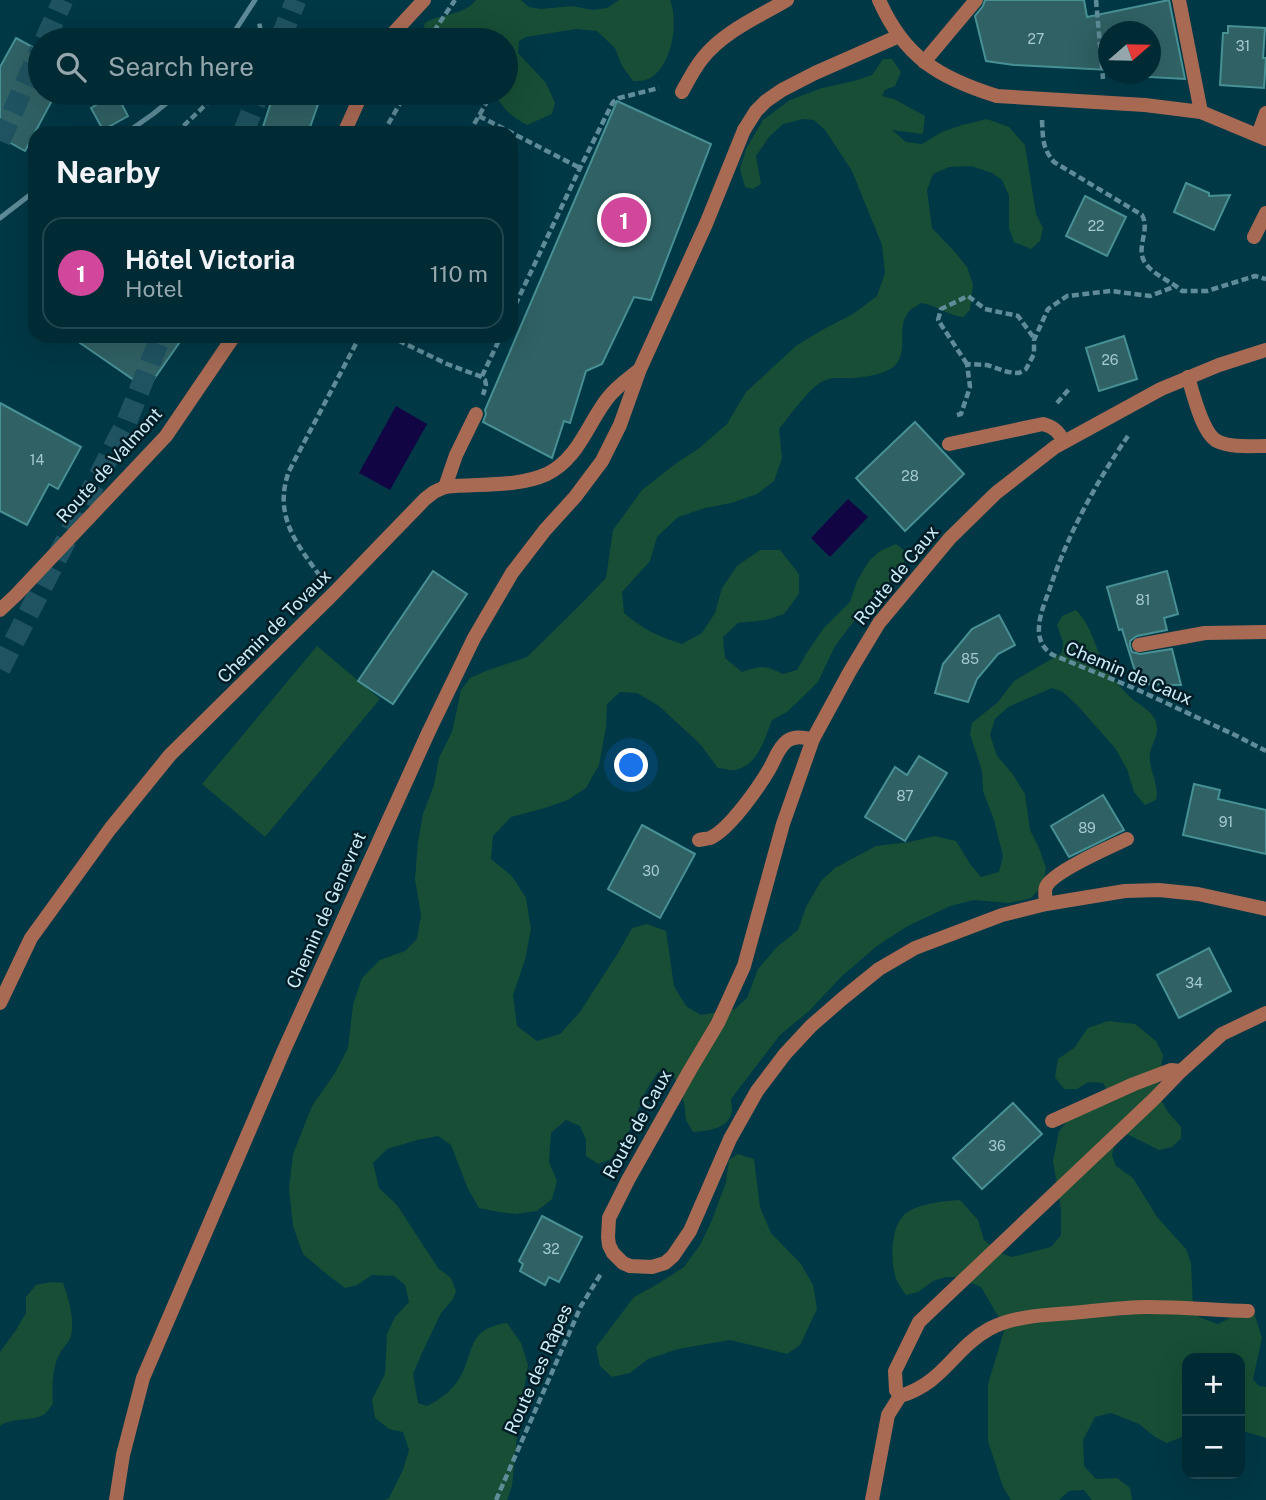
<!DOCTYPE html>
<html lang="en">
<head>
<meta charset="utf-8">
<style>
	body { margin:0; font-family:"Public Sans",sans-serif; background:#0a323c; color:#f1f3f6 }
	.controls { position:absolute; right:21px; bottom:21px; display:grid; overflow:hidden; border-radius:14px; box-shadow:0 7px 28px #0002 }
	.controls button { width:63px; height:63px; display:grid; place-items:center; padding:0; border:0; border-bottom:2px solid #22464f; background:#002a34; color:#f1f3f6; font:35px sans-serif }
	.compass { position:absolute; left:1098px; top:21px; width:63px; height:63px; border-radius:50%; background:#002a34; box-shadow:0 7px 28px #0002; rotate:70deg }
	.you { position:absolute; left:632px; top:766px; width:24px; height:24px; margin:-18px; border:5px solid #fff; border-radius:50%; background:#1a73e8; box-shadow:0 0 0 10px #1a73e833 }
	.badge { display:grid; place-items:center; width:46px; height:46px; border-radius:50%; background:#ea580c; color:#fff; font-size:23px; font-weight:700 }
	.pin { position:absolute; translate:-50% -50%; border:4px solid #fff; box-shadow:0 2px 7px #0006 }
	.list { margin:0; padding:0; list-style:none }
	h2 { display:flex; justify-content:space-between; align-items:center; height:91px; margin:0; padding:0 28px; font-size:30px }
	h2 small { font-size:23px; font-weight:400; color:#95a7ac }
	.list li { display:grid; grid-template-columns:46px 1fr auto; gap:21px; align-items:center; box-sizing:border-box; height:112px; margin:0 14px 14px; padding:0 14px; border:2px solid #22464f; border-radius:21px }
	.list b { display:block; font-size:26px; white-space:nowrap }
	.list p { margin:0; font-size:23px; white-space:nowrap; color:#95a7ac }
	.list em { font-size:23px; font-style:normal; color:#95a7ac }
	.icon { flex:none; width:38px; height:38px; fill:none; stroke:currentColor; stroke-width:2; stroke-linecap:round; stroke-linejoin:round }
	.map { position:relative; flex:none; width:1266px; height:1500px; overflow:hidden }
	.search { position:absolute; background:#002a34; box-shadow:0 7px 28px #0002; left:28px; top:28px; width:490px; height:77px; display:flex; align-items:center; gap:18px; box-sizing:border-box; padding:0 24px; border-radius:38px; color:#95a7ac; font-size:26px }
	.panel { position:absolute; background:#002a34; box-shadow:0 7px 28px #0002; left:28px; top:126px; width:490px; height:217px; border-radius:21px }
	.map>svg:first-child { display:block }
	.green { fill:#174e35 }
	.water { fill:#120544 }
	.building { fill:#306164; stroke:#479094; stroke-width:2 }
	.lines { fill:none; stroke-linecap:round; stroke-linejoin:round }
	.motorway-tunnel { stroke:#1f5361; stroke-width:21; stroke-dasharray:21 10; stroke-linecap:butt }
	.path { stroke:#5f8c98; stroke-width:4.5; stroke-dasharray:7 3.5; stroke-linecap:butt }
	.service { stroke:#a96a54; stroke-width:14 }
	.minor { stroke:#a96a54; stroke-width:14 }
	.tertiary { stroke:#a96a54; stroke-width:14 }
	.rail { stroke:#5e8b97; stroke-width:5 }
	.labels { text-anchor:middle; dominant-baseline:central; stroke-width:5; stroke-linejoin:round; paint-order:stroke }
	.number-label { font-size:14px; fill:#a5c9d2 }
	.street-label { font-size:18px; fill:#ccecf7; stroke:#021d25 }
</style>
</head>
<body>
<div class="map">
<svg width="1266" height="1500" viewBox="0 0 1266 1500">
	<rect width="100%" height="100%" fill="#003846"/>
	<g class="green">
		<path d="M476 0H521L529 7 541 9 572 6 593 10 607 8 619 0H670C679 22 672 66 650 78 645 81 639 81 633 81L622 66 615 48 597 31 576 29 526 37 519 41 518 53 546 83 555 103 552 114 527 125C510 116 504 109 494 93H506V40H421L425 23C442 13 463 16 476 0Z"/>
		<path d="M883 59H892L901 72 895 86 885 90 882 96 894 99 925 116 923 134 892 130 906 142 922 144 942 132 962 125 987 119 1009 127 1025 145 1036 214 1043 228 1040 241 1031 249 1014 242 1009 228V196L1002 180 992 173 971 166 949 167 933 174 927 190 932 228 955 252 967 267 973 284 970 310 963 317C947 315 936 305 921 303 917 306 910 309 908 313 895 329 911 354 892 368 883 374 866 377 855 378 843 379 835 376 823 381 810 387 789 417 779 429L782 458 774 481 757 494 731 503 705 508 678 517 657 537 650 561 622 592 624 613C642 629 660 637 682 644L702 633 715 613 722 588 737 566 760 550H780L799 574V594L784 614 766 620 738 623 723 637 725 658 742 672C763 665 764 665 783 674L797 670 806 654 823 629 850 602 857 581 869 561 880 551 896 544 905 551 904 567 857 617 835 646 818 682 787 712 772 720C765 738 758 766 735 770 730 771 722 768 718 768L700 744 659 706 637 693 620 692 607 704 606 727 599 765 586 788 568 800 545 808 511 817 493 836 491 859 512 876 526 898 531 929 525 960 513 995 517 1026 537 1041 560 1034 580 1012 618 953 632 928 647 924 666 931 674 986 686 1006 701 1015 735 1009 747 998 758 969 777 947 798 930 806 907 821 881 835 868 876 846 909 842 935 836 956 841 970 864 981 877 999 872 1003 856 994 820 983 791 982 771 970 734 972 723 998 702 1014 681 1062 653 1063 642 1057 625 1062 616 1076 610C1094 628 1096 655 1111 676 1116 682 1123 690 1129 696 1137 704 1152 710 1156 722 1160 734 1152 743 1150 753 1148 770 1160 785 1156 800L1145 805 1134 792 1127 769 1115 748 1078 706 1063 692 1052 688 1008 707 995 719 990 735 997 756 1012 773 1025 794 1030 830 1039 848 1046 868 1043 885 1031 898 1009 903 974 900 950 906 906 927 877 946 842 976 809 1011 780 1035 731 1099C731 1103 732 1107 732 1111 729 1129 707 1131 693 1132L686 1120 684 1102 675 1078 669 1072H658L647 1089 627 1136 611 1159 598 1164 586 1156V1140L580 1126 566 1120 551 1133 549 1162 557 1181 552 1199 537 1211 516 1214 499 1212 479 1208 468 1189 451 1145 438 1136 417 1140 387 1149 373 1163 379 1188 397 1205 438 1268 451 1278 456 1291 453 1299 441 1313 421 1355 413 1374 418 1403 427 1406C439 1400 450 1392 457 1382 476 1355 464 1329 507 1323L521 1343 528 1365 518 1426 512 1486 507 1500H385L389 1498 403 1470 409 1450 403 1432 389 1429 375 1418 372 1400 385 1374 387 1334 395 1317 409 1302 405 1285 394 1276 372 1275 357 1285 345 1288 329 1276 303 1254 293 1226 289 1189 293 1154 312 1106 335 1073 348 1048 353 1005 362 978 380 960 405 951 417 939 421 915 415 879 418 842 423 814 434 785 439 758 452 732 461 690 470 678 486 671 527 657 583 602 606 578 613 530 642 490 678 462 698 449 727 424 746 392 797 345 824 329 853 314 877 296 885 273 882 245 852 171 825 130 814 120 803 119 783 124 769 137 756 156 761 184 753 189 745 187 740 169 746 149 763 120 790 100 822 88 854 81 872 75Z"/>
		<polygon points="317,646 380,699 265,837 202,784"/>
		<path d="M1108 1021 1135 1024 1156 1041 1163 1055 1158 1087 1161 1100 1168 1112 1181 1127V1138L1172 1147 1159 1150 1125 1133 1116 1138 1112 1155 1116 1166 1133 1178 1157 1217 1186 1249 1191 1263 1193 1307 1199 1317 1218 1324 1230 1318 1240 1308 1250 1310 1255 1316 1262 1338 1253 1379 1259 1386 1266 1387V1438L1240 1430V1358H1187V1435L1167 1443 1155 1437 1139 1424 1111 1413 1095 1417 1083 1440 1084 1466 1096 1479 1117 1478 1130 1488 1132 1500H1092L1084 1490 1069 1491 1059 1500H1011L1003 1487 988 1441V1384L1004 1331 998 1316 981 1287 957 1277H946L933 1281 918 1292 906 1295C903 1290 899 1286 897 1281 889 1262 890 1219 911 1210 925 1203 944 1201 960 1200L978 1220 984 1240 998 1252 1012 1257 1051 1247 1061 1235V1210L1053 1161 1059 1131 1070 1118 1108 1092 1103 1083 1088 1082 1077 1089H1064L1055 1077 1058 1059 1074 1048 1088 1028Z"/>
		<polygon points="738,1154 754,1159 760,1207 771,1233 801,1264 813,1285 817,1309 800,1345 787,1354 730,1340 678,1349 648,1359 630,1373 612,1377 600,1366 596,1347 634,1297 656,1285 684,1267 700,1245 712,1220 726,1182 729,1160"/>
		<path d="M51 1282 63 1283C68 1297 73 1312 72 1328 72 1341 66 1343 60 1353 52 1366 52 1388 53 1403 51 1406 49 1410 46 1413 33 1423 13 1416 0 1426V1352L16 1330 26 1313V1297L36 1285Z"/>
	</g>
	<g class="water">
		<polygon points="396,406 427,424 390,490 359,473"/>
		<polygon points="848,499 868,517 830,557 811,538"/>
	</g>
	<g class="building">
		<polygon points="985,0 1084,0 1087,17 1169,0 1185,79 1114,75 1114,74 1151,74 1151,32 1109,32 1109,70 1014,65 986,61 975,16 983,6"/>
		<polygon points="1228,26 1265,28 1263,58 1266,58 1264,88 1220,85 1223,33 1228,33"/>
		<polygon points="16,38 40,51 40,93 56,93 25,151 0,137 0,67"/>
		<polygon points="116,93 128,116 103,130 91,108"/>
		<polygon points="274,93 322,93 308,133 261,133"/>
		<polygon points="617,101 711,144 651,300 634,297 602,364 586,371 570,423 564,421 552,458 483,422 486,414 485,410"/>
		<polygon points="1186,183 1209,193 1209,196 1230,195 1214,230 1174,212"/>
		<polygon points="1085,196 1126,217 1107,256 1066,236"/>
		<polygon points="70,336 184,336 147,389"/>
		<polygon points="1124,336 1137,379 1099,391 1086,348"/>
		<polygon points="0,403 81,447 58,489 49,484 27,525 0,511"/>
		<polygon points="915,422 964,474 905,531 856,478"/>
		<polygon points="433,571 467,594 393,704 358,681"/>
		<polygon points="1167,571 1178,614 1164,618 1167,630 1137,636 1130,641 1130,646 1132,652 1140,654 1172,649 1181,685 1139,684 1122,629 1119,630 1107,587"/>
		<polygon points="999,615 1015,645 998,654 977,679 968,702 935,693 943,664 972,629"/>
		<polygon points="919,756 947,773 905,841 865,817 895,767 907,775"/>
		<polygon points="1194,784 1220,790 1218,799 1266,810 1266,854 1183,835"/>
		<polygon points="1103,795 1124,830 1069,857 1051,826"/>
		<polygon points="642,825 695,854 660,918 608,889"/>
		<polygon points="1209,948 1231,991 1179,1018 1157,975"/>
		<polygon points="1013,1103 1042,1134 982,1189 953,1158"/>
		<polygon points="542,1216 582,1237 559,1282 549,1277 545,1285 520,1271 523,1264 519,1261"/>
	</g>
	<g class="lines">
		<g class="motorway-tunnel">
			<polyline points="45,40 63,0"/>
			<polyline points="280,40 296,0"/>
			<polyline points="243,133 259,93"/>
			<polyline points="0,141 40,50"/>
			<polyline points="0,669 127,421 161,336"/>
		</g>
		<g class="path">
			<polyline points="1096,0 1103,79"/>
			<polyline points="257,40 261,32 259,22"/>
			<polyline points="428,40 455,0"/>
			<polyline points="506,67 506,70"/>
			<polyline points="479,116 580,168"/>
			<path d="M1042 120C1043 138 1042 148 1054 162L1142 215C1151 231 1134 249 1146 264 1155 276 1171 281 1182 291H1207L1255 276 1266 279"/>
			<polyline points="176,133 218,93"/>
			<polyline points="383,133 402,100 415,99 428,94 448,93"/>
			<polyline points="469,133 492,93"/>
			<polyline points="511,314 580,168 613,102 619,98 659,88"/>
			<polyline points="389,336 447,364 482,377 485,380 486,385 483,395"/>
			<polyline points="967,364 938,320 941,309 968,296 985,309 1018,316 1034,338"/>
			<polyline points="482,376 501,336"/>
			<polyline points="1057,403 1070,388"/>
			<polyline points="957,415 961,414 970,387 967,364 987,365 1008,372 1019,373 1026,369 1034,354 1034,340 1048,309 1067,296 1111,291 1150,296 1176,286"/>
			<path d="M1128 436C1096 482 1066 538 1049 591 1044 604 1038 619 1039 633 1040 643 1045 650 1053 655L1136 689 1237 736 1266 751"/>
			<path d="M320 576C296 543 273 515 289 471L360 336"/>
			<polyline points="496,1500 581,1306 602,1272"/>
		</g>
		<g class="service">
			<polyline points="1179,0 1201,112"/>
			<polyline points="924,62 976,0"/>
			<path d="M682 92C688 81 694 69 702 59 723 32 758 17 787 0"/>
			<polyline points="1258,135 1266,113"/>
			<polyline points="1254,237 1266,213"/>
			<path d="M949 444 1043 424C1054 427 1059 432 1064 442"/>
			<polyline points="445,487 456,455 476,414"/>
			<polyline points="1139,645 1205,633 1266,632"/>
			<path d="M699 840C703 839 706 839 710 838 729 830 759 787 770 768 775 759 778 748 787 741 795 735 804 738 813 739"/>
			<path d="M1046 904C1046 899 1044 892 1046 887 1052 872 1110 847 1127 839"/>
			<path d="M0 1003 31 938 110 829 170 755 333 594 425 499 434 492 445 487C477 483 516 488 547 474 578 459 587 425 607 399 616 387 628 379 639 370"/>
			<polyline points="1052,1121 1134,1084 1171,1070 1181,1071"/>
			<path d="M1248 1311C1215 1310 1181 1307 1147 1307 1122 1307 1097 1311 1072 1313 1045 1315 1013 1316 989 1329 953 1349 944 1383 900 1396L896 1390 895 1371 919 1322 1154 1099 1181 1071 1222 1034 1266 1013"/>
			<polyline points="116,1500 123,1455 143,1378 284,1050 429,731 474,638 512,573 545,530 575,497 602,461 620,425 640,369 706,224 744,130"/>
			<polyline points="872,1500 888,1415 900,1396"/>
		</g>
		<g class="minor">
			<polyline points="387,40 424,0"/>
			<polyline points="744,130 756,111 766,101 782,90 815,73 899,36"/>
			<polyline points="344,133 362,93"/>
			<path d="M1188 377C1193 393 1202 433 1217 441 1231 448 1251 446 1266 446"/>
			<polyline points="0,610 16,595 166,436 234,336"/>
		</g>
		<g class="tertiary">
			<path d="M879 0C904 57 939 78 997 96L1145 105 1201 112 1266 139"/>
			<polyline points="1266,350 1219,365 1161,389 1055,447 996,493 950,538 879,623 850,671 813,739 783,824 744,966 718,1023 690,1070 628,1180 609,1218 608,1237 609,1245 613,1253 623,1263 630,1266 652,1267 665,1263 673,1256 690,1231 730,1139 757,1091 785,1054 811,1026 842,999 879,969 915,948 1002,915 1046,904 1125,891 1159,890 1198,894 1266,909"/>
		</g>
		<g class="rail">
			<polyline points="229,40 255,0"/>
			<polyline points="126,133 153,114 179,93"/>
			<polyline points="0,218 35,191"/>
		</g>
	</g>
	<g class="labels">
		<g class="number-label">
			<text x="1036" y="39">27</text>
			<text x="1243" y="46">31</text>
			<text x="1096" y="226">22</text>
			<text x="1110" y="360">26</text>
			<text x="37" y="460">14</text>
			<text x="910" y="476">28</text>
			<text x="1143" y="600">81</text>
			<text x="970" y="659">85</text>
			<text x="905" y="796">87</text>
			<text x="1226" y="822">91</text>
			<text x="1087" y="828">89</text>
			<text x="651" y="871">30</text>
			<text x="1194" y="983">34</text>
			<text x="997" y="1146">36</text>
			<text x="551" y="1249">32</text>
		</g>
		<g class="street-label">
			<text transform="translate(109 465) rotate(-48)">Route de Valmont</text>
			<text transform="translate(896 575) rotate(-51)">Route de Caux</text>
			<text transform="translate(274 626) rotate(-45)">Chemin de Tovaux</text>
			<text transform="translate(1129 673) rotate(23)">Chemin de Caux</text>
			<text transform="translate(326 910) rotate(-66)">Chemin de Genevret</text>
			<text transform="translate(637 1124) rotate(-61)">Route de Caux</text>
			<text transform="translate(538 1369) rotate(-66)">Route des Râpes</text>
		</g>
	</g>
</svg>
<div class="controls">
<button>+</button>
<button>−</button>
</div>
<svg class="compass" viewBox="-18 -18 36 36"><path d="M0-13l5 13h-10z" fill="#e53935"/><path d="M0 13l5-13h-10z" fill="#95a7ac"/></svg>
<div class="you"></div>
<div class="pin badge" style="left:624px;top:220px;background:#d1479c">1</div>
<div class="search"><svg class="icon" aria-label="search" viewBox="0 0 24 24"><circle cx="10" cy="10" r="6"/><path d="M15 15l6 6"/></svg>Search here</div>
<section class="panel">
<h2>Nearby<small></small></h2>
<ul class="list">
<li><span class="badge" style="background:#d1479c">1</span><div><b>Hôtel Victoria</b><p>Hotel</p></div><em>110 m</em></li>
</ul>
</section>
</div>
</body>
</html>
